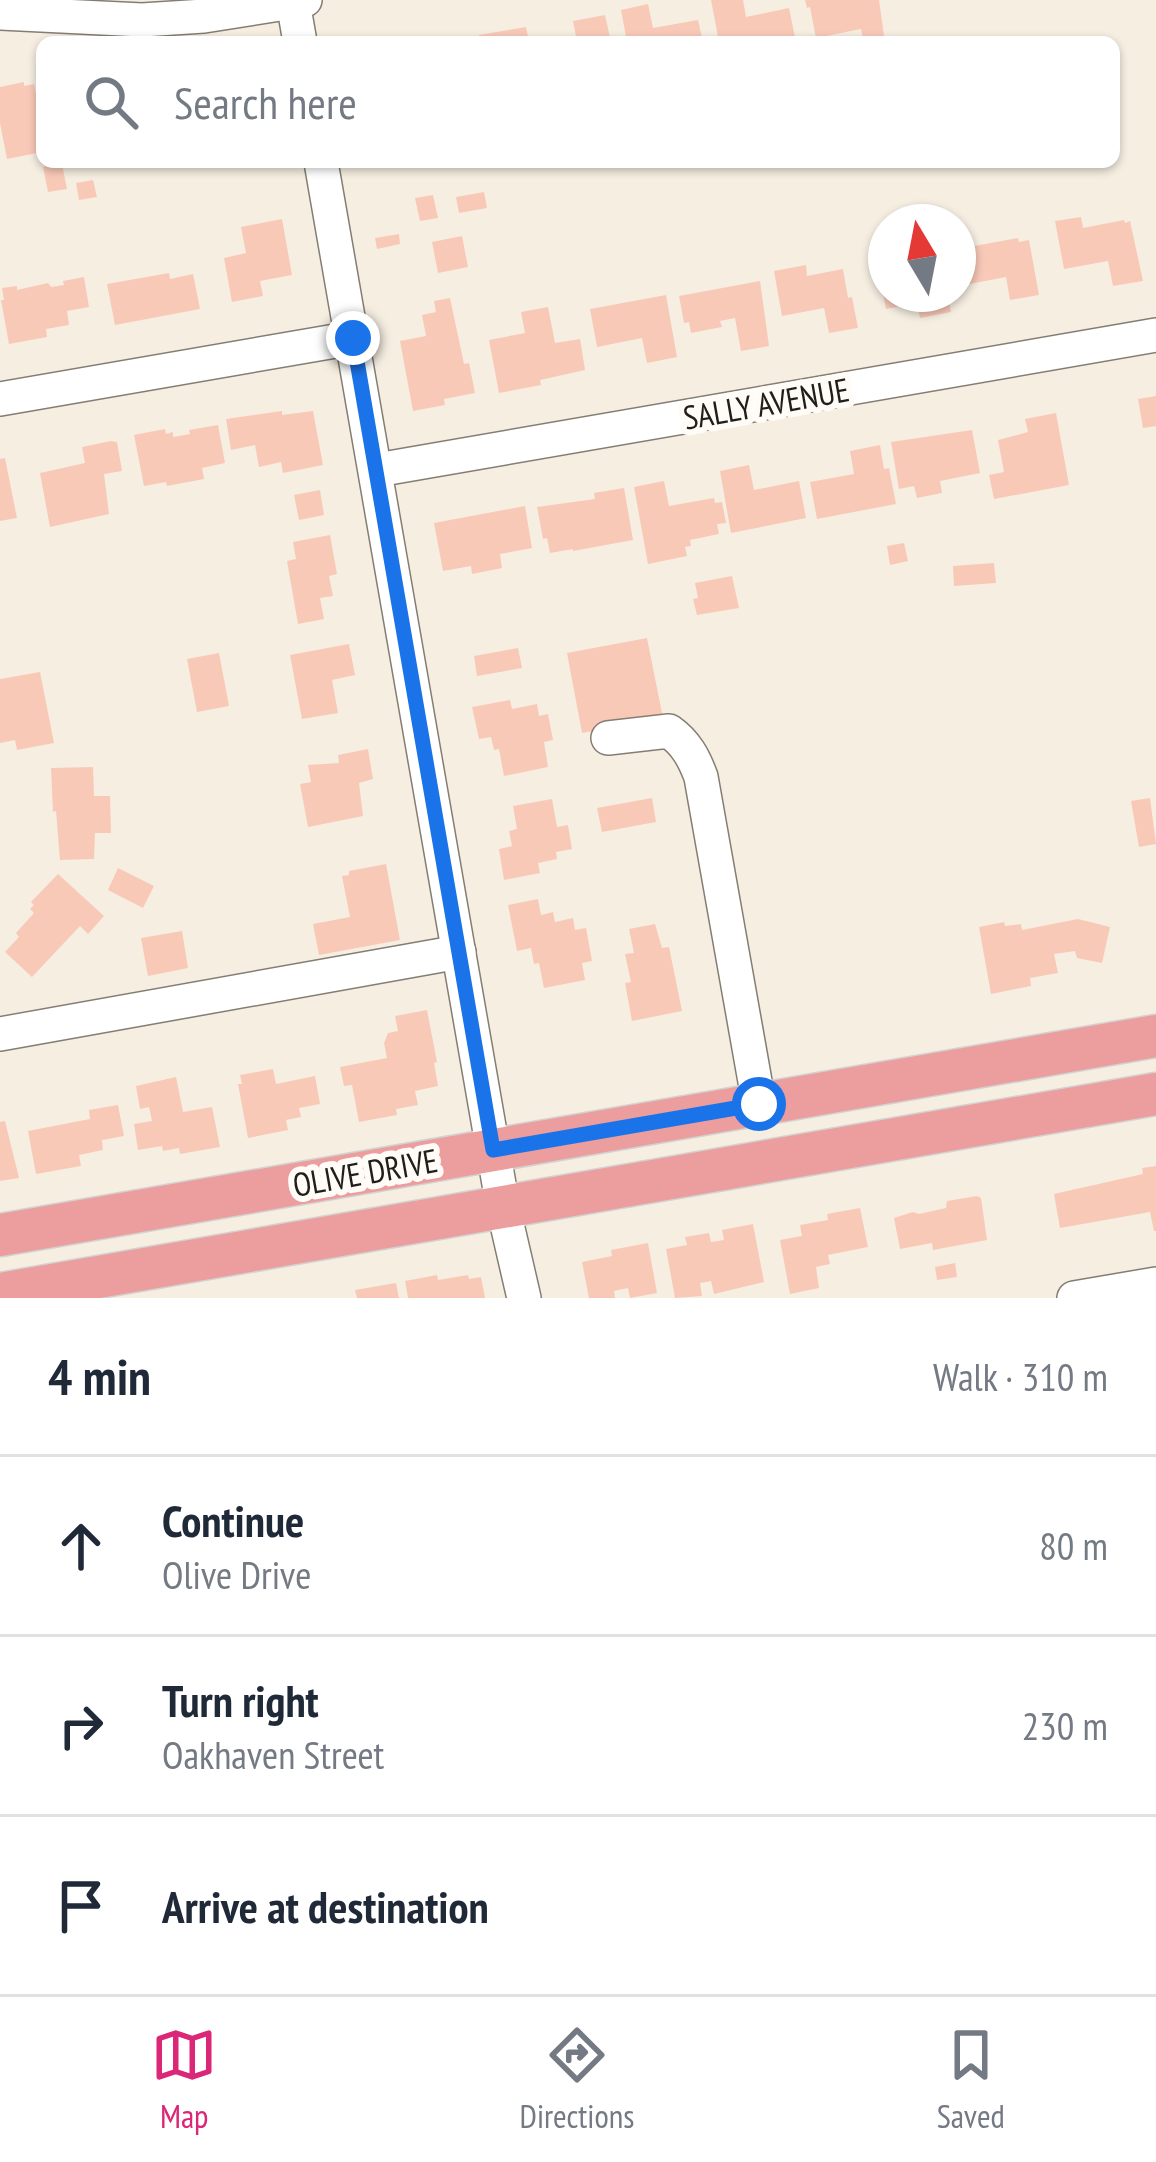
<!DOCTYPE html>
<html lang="en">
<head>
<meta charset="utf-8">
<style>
	body { margin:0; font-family:"PT Sans Narrow",sans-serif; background:#f6f6f7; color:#1f2937 }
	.compass { position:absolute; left:868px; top:204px; width:108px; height:108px; border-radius:50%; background:#fff; box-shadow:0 3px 9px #0004; rotate:350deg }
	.stop { position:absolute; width:36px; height:36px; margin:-27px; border:9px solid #1a73e8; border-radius:50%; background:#fff }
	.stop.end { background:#1a73e8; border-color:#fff; box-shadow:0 3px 12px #0008 }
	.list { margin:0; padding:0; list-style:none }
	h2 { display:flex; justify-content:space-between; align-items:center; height:156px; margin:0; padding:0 48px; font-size:51px }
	h2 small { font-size:39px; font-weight:400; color:#747a83 }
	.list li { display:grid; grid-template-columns:78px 1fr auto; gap:36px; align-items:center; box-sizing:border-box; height:180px; padding:0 48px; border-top:3px solid #e0e1e3 }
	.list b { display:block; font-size:45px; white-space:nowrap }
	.list p { margin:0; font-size:39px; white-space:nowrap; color:#747a83 }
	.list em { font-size:39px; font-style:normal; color:#747a83 }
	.icon { flex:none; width:66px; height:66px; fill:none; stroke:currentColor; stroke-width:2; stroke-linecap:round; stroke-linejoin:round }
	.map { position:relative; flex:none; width:1156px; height:1298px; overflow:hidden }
	.search { position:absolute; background:#fff; box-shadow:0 3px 9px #0004; left:36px; right:36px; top:36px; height:132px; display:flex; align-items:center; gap:30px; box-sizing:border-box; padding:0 42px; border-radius:18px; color:#747a83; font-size:45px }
	.sheet { height:696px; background:#fff }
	nav { display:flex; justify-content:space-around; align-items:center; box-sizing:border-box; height:168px; border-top:3px solid #e0e1e3; background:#fff; font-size:33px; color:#747a83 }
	nav a { display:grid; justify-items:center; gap:6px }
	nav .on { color:#db2777 }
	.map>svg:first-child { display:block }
	.building { fill:#f9c9b8 }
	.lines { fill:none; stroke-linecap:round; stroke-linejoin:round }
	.minor-casing { stroke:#847d72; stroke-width:36 }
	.major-casing { stroke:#d2d2d1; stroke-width:45 }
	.minor { stroke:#fff; stroke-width:33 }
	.major { stroke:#ec9d9d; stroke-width:42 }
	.route { stroke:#1a73e8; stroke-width:15 }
	.labels { text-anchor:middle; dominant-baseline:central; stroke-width:12; stroke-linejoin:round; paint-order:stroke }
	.street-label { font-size:33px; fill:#201e19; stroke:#fffcf7 }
</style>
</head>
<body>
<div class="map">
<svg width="1156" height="1298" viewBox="0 0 1156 1298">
	<rect width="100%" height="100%" fill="#f6eee1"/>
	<g class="building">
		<polygon points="711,0 743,0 746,17 789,8 796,42 719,42"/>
		<polygon points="805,0 879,0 884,36 863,39 861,29 816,38 810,7 807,8"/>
		<polygon points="648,4 653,28 698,20 703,42 627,42 621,10"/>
		<polygon points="605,15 611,42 557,42 576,36 573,21"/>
		<polygon points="526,27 529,42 480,42 479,35"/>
		<polygon points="24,82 24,86 34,84 39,109 42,108 42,152 7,159 0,123 0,87"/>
		<polygon points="62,164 67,189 48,192 43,167"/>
		<polygon points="93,180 97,197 79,200 76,183"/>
		<polygon points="484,192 487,208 459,213 456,197"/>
		<polygon points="433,195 438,218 420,221 415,198"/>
		<polygon points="1081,217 1083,228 1124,220 1125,223 1130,221 1143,281 1113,286 1108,261 1064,269 1055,221"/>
		<polygon points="282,219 292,275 260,281 263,296 232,302 224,258 246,253 241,227"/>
		<polygon points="399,234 400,244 377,249 375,238"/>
		<polygon points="462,236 468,267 438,273 432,242"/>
		<polygon points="1018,238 1019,242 1029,240 1039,295 1010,300 1006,277 959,286 958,249"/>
		<polygon points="886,248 886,294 947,294 951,312 920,318 917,303 886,309 875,250"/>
		<polygon points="806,265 807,276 843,269 848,298 852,297 858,328 829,333 824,308 782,316 774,271"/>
		<polygon points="169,273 170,279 193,274 200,309 115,325 107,284"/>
		<polygon points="84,277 89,307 67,311 69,325 46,329 47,337 9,344 1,300 4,300 2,288 17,286 17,290 48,283 51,287 64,285 63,281"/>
		<polygon points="760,281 769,346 741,351 735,318 720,321 722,327 691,333 689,322 684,323 679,296"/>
		<polygon points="666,295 677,357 647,363 642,338 597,347 590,309"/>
		<polygon points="450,298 464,364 469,363 475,393 444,399 445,405 413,411 400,341 426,336 422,315 436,312 434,301"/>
		<polygon points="548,307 555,343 580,339 585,370 540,380 541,385 499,393 489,340 525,333 521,312"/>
		<polygon points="1156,396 1156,426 1143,428 1138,399"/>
		<polygon points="282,411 282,415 313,411 323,465 283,473 281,462 259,467 255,445 231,450 226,419"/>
		<polygon points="1056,413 1069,485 994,499 989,475 1004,472 998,440 1028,432 1025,419"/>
		<polygon points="218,425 225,463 202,468 204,479 167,486 166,482 144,486 134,435 165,429 166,434 173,432 173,437 190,434 189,430"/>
		<polygon points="972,430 980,473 940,481 942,493 917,498 914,486 899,489 891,442"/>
		<polygon points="111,441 117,442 122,471 104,474 109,514 50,527 40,473 85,463 82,447"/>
		<polygon points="880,445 884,469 889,468 896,504 817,519 810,482 854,474 850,451"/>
		<polygon points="5,458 17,518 0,521 0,459"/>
		<polygon points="749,465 754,490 799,481 806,518 731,533 720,471"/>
		<polygon points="664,481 669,506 714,498 715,503 722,502 726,523 717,524 719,534 690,540 691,546 685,547 687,556 648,564 634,487"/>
		<polygon points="624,488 633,540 573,551 573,549 550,553 547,538 543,539 537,507 595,499 594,493"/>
		<polygon points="320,490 324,515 299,520 294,495"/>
		<polygon points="525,506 532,548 500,554 502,568 472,574 471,566 443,571 434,523"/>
		<polygon points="330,535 337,574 329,576 333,596 320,598 324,619 298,624 287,561 296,559 293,542"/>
		<polygon points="904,543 908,561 890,565 887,546"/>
		<polygon points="994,563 996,583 954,586 953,566"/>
		<polygon points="732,576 739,608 697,615 693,599 698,598 695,583"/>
		<polygon points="647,638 663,718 582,733 567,653"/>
		<polygon points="349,644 355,675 332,680 338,713 302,719 290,655"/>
		<polygon points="518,648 522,668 477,676 474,656"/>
		<polygon points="219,653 229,706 197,712 187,659"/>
		<polygon points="40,672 54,743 17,750 15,740 0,743 0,679"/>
		<polygon points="510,700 512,709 537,704 539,716 548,714 553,740 544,742 548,767 504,776 499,749 494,750 491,737 479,739 472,707"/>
		<polygon points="368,749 373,779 359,783 363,816 308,827 300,784 311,782 308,765 339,763 338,755"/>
		<polygon points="93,767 94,796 110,796 111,833 95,833 94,859 60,860 56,811 53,812 51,768"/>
		<polygon points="652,798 656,822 602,832 597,808"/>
		<polygon points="1150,798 1156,844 1139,847 1131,801"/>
		<polygon points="552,799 557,827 568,825 572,849 556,852 557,859 538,863 540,873 504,880 499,849 512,846 509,831 517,829 513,806"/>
		<polygon points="386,864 400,940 319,955 313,924 350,917 342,876 349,875 349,871"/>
		<polygon points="118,868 154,886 143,908 108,890"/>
		<polygon points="58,874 104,916 88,934 80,926 32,977 5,952 19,937 16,933 34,913 30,909 34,905 31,902"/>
		<polygon points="538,899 541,915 553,912 555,922 573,918 575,930 586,928 592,961 582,963 585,980 544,988 539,963 534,964 531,948 517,951 508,905"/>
		<polygon points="1078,919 1110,927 1102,963 1077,958 1075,951 1054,954 1058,973 1030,978 1031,986 991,994 979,927 1004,922 1005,926 1021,924 1022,930"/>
		<polygon points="655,924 662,948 669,947 682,1011 632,1021 625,983 631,982 625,954 634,953 629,929"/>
		<polygon points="182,931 188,968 148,976 141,938"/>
		<polygon points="427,1010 437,1062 434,1063 438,1086 415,1091 418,1105 396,1109 397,1115 359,1122 352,1085 344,1086 340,1067 387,1058 384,1043 388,1033 398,1031 395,1016"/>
		<polygon points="273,1069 276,1084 315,1076 320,1104 299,1108 301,1117 286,1120 288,1130 248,1138 238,1084 242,1084 240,1075"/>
		<polygon points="176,1077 183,1112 212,1107 220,1147 180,1154 179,1148 163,1151 162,1146 138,1150 134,1124 152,1121 149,1107 140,1109 136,1086"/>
		<polygon points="118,1105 124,1136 102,1140 103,1150 79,1155 81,1166 36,1174 28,1131 90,1119 89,1110"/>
		<polygon points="5,1121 19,1178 0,1181 0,1122"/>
		<polygon points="1156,1166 1156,1231 1154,1231 1150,1212 1060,1228 1054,1194 1143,1174 1142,1168"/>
		<polygon points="977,1196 981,1198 987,1240 933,1250 932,1243 900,1249 894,1218 913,1212 919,1214 946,1208 947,1201"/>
		<polygon points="860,1208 868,1247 828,1255 830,1264 816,1267 819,1288 790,1294 780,1240 802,1236 800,1225 828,1220 827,1214"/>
		<polygon points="753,1224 764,1282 714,1294 711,1281 700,1283 702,1296 675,1298 666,1249 687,1245 685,1237 709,1233 711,1242 724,1240 722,1230"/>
		<polygon points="648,1243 657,1293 630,1298 628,1288 614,1291 615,1298 589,1298 582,1262 612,1256 611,1250"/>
		<polygon points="955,1263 957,1277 937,1280 935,1267"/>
		<polygon points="437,1275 438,1280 468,1275 469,1279 481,1277 485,1298 408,1298 405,1281"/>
		<polygon points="396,1283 399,1298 357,1298 355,1290"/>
	</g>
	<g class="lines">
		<g class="minor-casing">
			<g id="minor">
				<polyline points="293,2 300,42"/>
				<polyline points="0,13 142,20 204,16 305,0"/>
				<polyline points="321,162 503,1207 524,1298"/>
				<polyline points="0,399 353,338"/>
				<polyline points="377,470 1156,335"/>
				<path d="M608 738 669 731C686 743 694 758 701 777L759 1104"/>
				<polyline points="0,1034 459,952"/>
				<polyline points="1074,1298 1156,1284"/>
			</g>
		</g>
		<g class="major-casing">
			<g id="major">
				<polyline points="0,1235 1156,1036"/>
				<polyline points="0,1294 1156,1094"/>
			</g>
		</g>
		<use href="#minor" class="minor"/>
		<use href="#major" class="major"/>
	</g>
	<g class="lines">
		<polyline class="route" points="353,338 493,1150 759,1104"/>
	</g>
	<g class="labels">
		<g class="street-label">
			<text transform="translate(766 403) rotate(-10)">SALLY AVENUE</text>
			<text transform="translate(365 1172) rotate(-10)">OLIVE DRIVE</text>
		</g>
	</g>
</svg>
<svg class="compass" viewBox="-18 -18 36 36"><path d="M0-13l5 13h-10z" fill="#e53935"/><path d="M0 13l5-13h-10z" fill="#747a83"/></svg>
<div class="stop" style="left:759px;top:1104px"></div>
<div class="stop end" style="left:353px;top:338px"></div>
<div class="search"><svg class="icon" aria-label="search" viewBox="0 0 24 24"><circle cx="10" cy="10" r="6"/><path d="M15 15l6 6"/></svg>Search here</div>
</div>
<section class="sheet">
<h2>4 min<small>Walk · 310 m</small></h2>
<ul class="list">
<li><svg class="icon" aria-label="ahead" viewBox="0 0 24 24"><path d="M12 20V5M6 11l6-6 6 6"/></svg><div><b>Continue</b><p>Olive Drive</p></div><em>80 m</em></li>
<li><svg class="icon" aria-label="right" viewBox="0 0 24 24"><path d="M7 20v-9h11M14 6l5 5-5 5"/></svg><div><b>Turn right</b><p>Oakhaven Street</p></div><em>230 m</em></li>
<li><svg class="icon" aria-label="arrive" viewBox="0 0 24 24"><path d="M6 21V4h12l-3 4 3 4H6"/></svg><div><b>Arrive at destination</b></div></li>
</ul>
</section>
<nav>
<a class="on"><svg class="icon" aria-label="map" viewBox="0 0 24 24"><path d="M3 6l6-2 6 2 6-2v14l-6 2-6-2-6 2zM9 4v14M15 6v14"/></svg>Map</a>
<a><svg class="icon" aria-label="directions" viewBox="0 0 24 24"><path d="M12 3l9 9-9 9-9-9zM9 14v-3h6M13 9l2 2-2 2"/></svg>Directions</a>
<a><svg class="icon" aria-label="saved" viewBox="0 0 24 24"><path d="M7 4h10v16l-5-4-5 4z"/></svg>Saved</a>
</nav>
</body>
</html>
